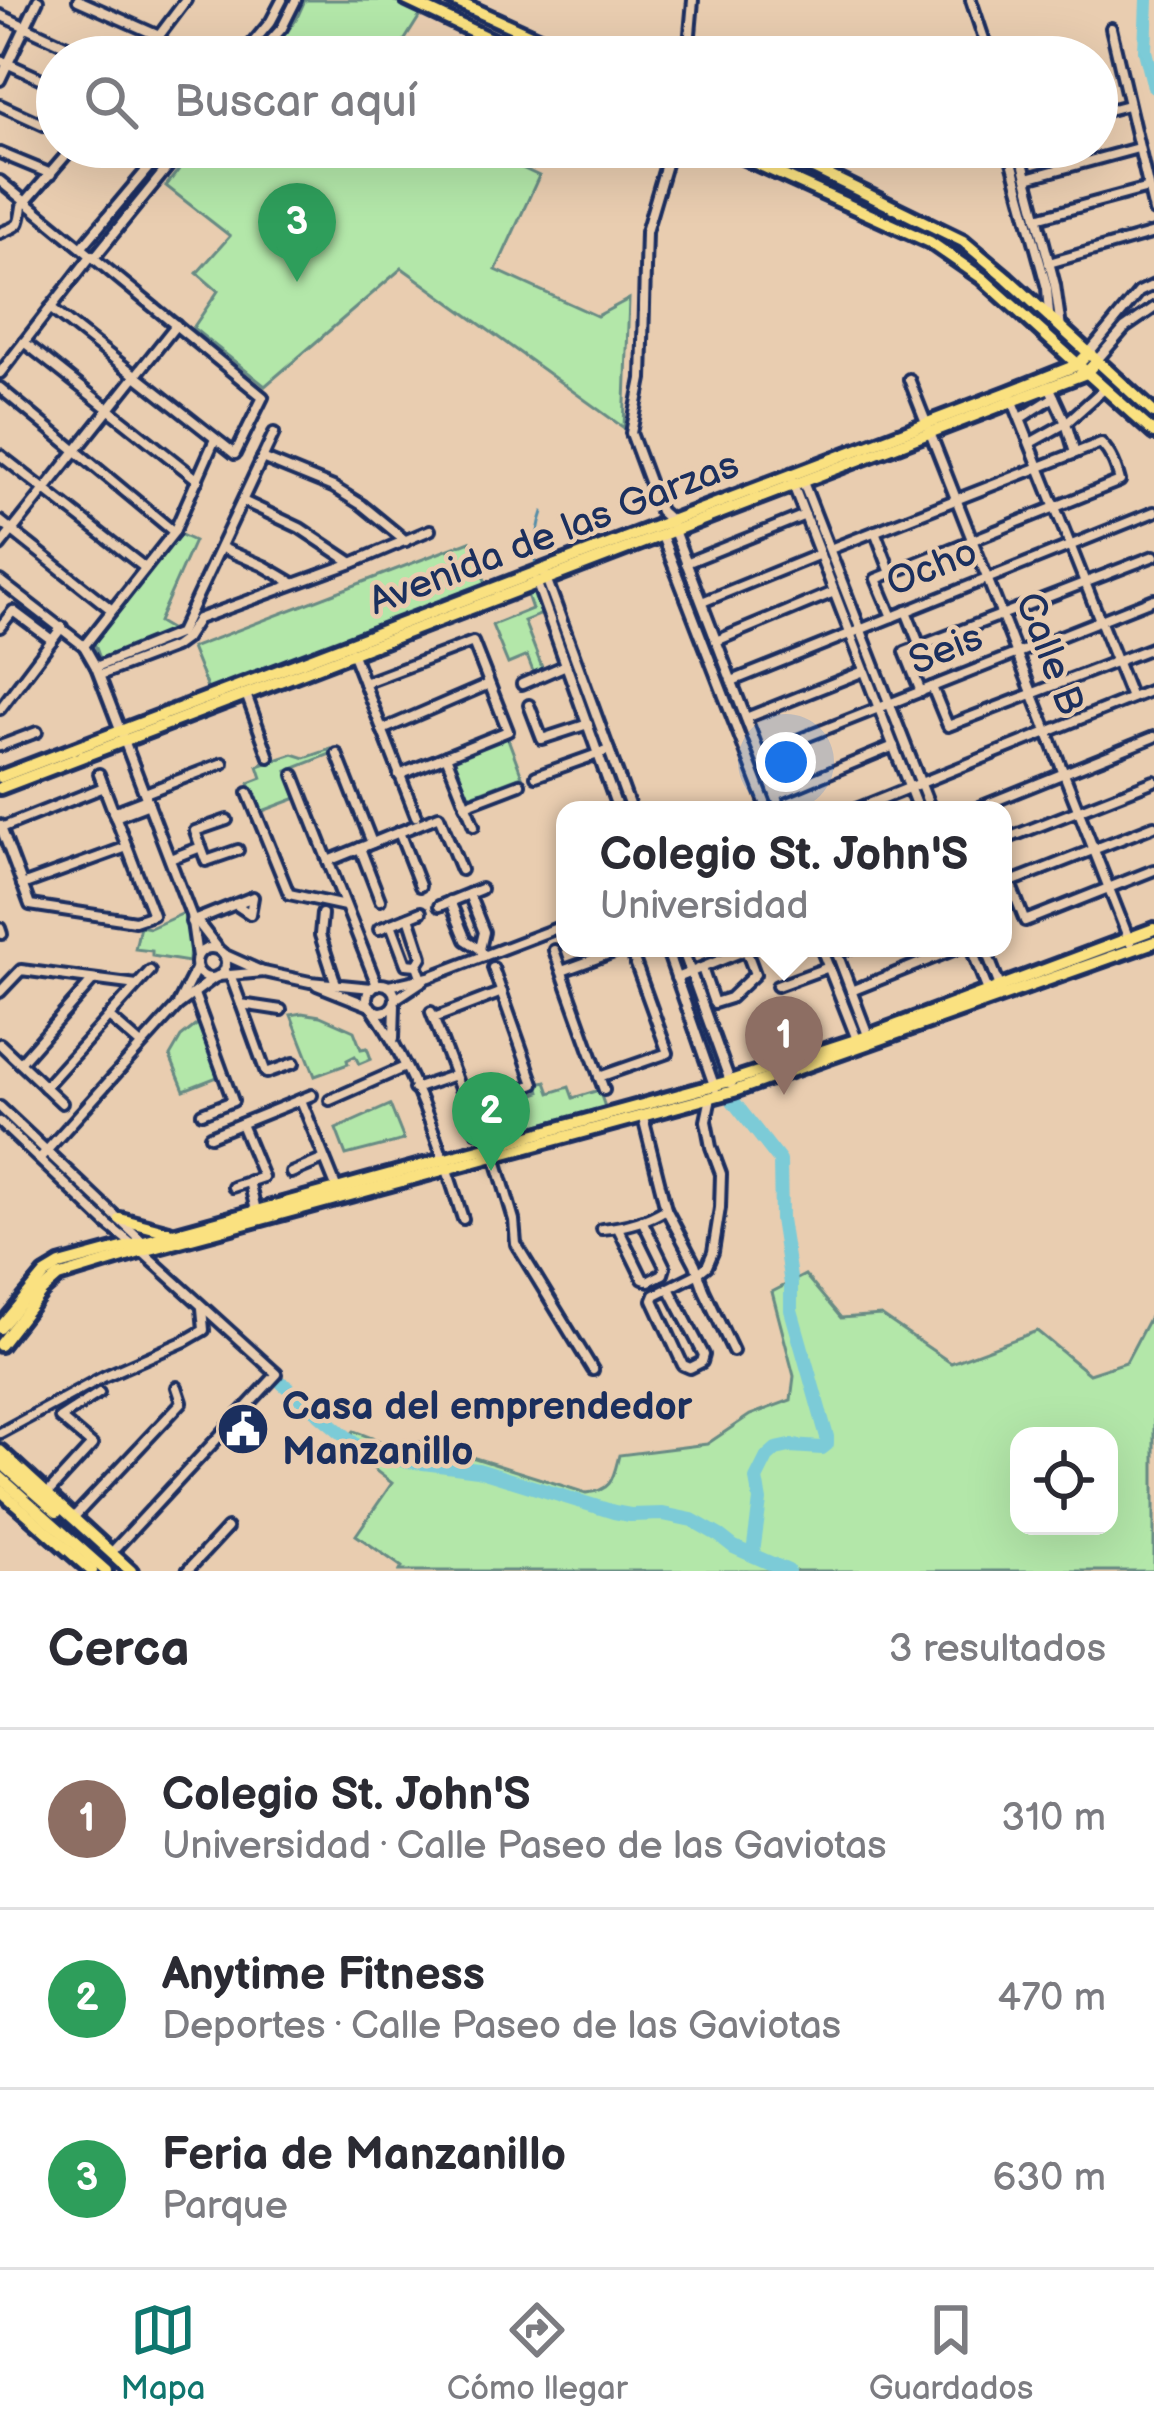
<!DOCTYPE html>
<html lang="es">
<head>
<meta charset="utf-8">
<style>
	body { margin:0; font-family:"Balsamiq Sans",sans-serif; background:#f7f7f7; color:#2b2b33 }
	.controls { position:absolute; right:36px; bottom:36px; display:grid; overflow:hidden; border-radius:24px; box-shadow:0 12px 48px #0002 }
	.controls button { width:108px; height:108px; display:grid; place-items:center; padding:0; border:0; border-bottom:3px solid #e1e1e2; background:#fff; color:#2b2b33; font:60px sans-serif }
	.you { position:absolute; left:786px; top:762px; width:42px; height:42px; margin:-30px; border:9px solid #fff; border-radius:50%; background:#1a73e8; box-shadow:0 0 0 18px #1a73e833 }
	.badge { display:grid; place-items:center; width:78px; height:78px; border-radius:50%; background:#0f766e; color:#fff; font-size:39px; font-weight:700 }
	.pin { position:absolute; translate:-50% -99px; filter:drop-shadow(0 3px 6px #0008) }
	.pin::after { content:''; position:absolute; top:63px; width:42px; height:36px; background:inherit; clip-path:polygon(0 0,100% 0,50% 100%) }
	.popup { position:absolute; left:556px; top:801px; width:456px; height:156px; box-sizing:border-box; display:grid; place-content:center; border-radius:24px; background:#fff; filter:drop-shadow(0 3px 9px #0005); font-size:39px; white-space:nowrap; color:#7c7c81 }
	.popup b { font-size:45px; color:#2b2b33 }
	.popup::after { content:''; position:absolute; left:50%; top:100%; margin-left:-24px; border:24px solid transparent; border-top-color:#fff }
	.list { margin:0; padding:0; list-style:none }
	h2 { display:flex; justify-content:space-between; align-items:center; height:156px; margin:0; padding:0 48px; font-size:51px }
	h2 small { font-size:39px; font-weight:400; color:#7c7c81 }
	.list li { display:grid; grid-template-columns:78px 1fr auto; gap:36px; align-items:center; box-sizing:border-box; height:180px; padding:0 48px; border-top:3px solid #e1e1e2 }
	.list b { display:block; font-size:45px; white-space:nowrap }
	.list p { margin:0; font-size:39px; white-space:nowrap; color:#7c7c81 }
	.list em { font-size:39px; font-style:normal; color:#7c7c81 }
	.icon { flex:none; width:66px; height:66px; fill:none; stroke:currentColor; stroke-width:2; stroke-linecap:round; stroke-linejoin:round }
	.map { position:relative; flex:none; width:1154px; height:1571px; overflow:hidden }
	.search { position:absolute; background:#fff; box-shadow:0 12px 48px #0002; left:36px; right:36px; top:36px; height:132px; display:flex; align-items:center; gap:30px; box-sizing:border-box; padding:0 42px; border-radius:66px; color:#7c7c81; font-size:45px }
	.sheet { height:696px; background:#fff }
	nav { display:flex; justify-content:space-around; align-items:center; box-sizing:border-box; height:168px; border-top:3px solid #e1e1e2; background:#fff; font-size:33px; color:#7c7c81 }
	nav a { display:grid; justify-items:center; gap:6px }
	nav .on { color:#0f766e }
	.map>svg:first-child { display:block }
	.green { fill:#b3e7a9; stroke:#678b84; stroke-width:3; fill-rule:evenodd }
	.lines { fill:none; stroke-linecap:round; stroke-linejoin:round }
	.stream { stroke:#558da7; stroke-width:3 }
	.river { stroke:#7ccbd7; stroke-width:14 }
	.minor-casing { stroke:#1b2f5e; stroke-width:16 }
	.major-casing { stroke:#1b2f5e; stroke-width:20 }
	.minor { stroke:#e9cdb0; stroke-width:8 }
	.major { stroke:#fae180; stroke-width:10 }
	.labels { text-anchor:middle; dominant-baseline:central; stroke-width:9; stroke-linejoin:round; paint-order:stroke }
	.street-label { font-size:39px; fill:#1b2f5e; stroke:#e9cdb0 }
	.poi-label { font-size:39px; font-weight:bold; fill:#1b2f5e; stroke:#e9cdb0; text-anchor:start }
</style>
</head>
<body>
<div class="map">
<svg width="1154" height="1571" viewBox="0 0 1154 1571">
	<rect width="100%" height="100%" fill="#e9cdb0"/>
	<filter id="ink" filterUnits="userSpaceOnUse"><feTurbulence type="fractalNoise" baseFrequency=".00833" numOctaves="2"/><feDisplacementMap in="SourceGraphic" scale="24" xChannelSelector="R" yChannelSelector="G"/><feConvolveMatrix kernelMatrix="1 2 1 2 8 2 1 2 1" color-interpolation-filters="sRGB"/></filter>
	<g filter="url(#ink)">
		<g class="green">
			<polygon points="305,0 392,0 421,14 394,57 267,57 296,20"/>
			<polygon points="196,147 477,147 539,176 496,270 597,316 629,299 624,428 402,268 265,386 193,328 218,291 197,273 230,236 166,186"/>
			<polygon points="177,533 194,541 158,622 175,632 101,661 93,640"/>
			<polygon points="470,541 486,583 208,690 191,648"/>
			<polygon points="535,589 545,613 524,621 543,670 534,674 527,656 508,664 492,625 532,609 526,592"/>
			<polygon points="507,736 522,776 466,797 450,758"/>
			<polygon points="331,749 333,753 287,771 297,798 260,812 249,783 262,778 258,766 293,754 305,758"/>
			<polygon points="184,913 190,940 189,962 152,956 152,951 135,949 140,926 150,928"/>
			<polygon points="302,1013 320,1016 354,1031 361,1049 367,1048 371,1059 359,1064 355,1056 347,1060 348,1064 315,1076 291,1015"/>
			<polygon points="200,1022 220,1076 184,1090 170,1056 181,1037"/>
			<polygon points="546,1082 550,1093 569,1087 573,1098 599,1090 605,1107 527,1128 517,1100 540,1092 538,1084"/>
			<polygon points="390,1105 404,1140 346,1155 336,1129"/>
			<path d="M805 1275 841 1318 881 1315 951 1363 1037 1331 1089 1374 1126 1362 1154 1309V1571H400L402 1567 356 1535 392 1483 342 1445 354 1431 387 1444 424 1442 586 1493C612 1491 613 1479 619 1455L707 1444 750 1415 791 1400 794 1376 772 1292ZM1019 1436H1109V1526H1019Z"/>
		</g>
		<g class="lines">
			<g class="stream">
				<path d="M535 566C537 547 536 531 543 512"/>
				<polyline points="543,586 560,633"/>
				<polyline points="563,643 581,691"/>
				<polyline points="584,701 601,746"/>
				<polyline points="605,757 624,810"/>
				<polyline points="674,948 722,1079"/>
			</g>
			<g class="river">
				<polyline points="1147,0 1145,51 1154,87"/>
				<polyline points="733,1101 780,1161 781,1219 791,1284 791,1310 827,1437 827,1444 822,1448 790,1446 776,1449 767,1457 756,1479 760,1501 753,1553"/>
				<polyline points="282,1383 361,1449 392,1459 478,1470 614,1512 630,1515 663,1514 692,1520 720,1536 734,1547 788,1571"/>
			</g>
			<g class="minor-casing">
				<g id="minor">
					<polyline points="78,0 159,36"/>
					<polyline points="971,0 990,57"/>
					<polyline points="0,15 91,57"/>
					<polyline points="1111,28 1154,211"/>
					<polyline points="143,57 186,0"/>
					<polyline points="241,57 271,21 282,0"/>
					<polyline points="256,57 282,28 296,0"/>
					<polyline points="688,57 693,0"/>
					<polyline points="0,60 57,86"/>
					<polyline points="0,80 38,0"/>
					<polyline points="0,105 57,131"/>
					<polyline points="1097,113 1128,105"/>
					<polyline points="671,147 646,232 642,379 631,433 660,511 670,520 781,810"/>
					<polyline points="1008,147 1047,288 1049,314"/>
					<polyline points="1019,147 1055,285 1061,328"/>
					<polyline points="0,153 51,174"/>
					<polyline points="1027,178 1138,148"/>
					<polyline points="0,181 263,397 235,454 50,308"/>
					<polyline points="1037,218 1148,188"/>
					<path d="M0 233C20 224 19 228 22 206L73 147"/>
					<polyline points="82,247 166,147"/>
					<polyline points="94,258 184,147"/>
					<polyline points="1049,263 1154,233"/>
					<polyline points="24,342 198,480"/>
					<polyline points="1088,354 1139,292 1154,285"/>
					<polyline points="1097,360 1125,328 1154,308"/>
					<polyline points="0,373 91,256"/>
					<polyline points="909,379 1130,942"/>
					<polyline points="1049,386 1066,423 1075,453"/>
					<polyline points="0,388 174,532"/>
					<polyline points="1012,399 1131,698"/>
					<polyline points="1021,418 1054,397"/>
					<polyline points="1032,442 1066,423 1104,389"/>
					<polyline points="0,455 145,568"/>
					<polyline points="262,458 333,487 362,505 406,541"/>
					<polyline points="792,482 918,810"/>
					<polyline points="803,482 931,810"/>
					<polyline points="243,501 300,528 351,562"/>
					<polyline points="0,521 112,610"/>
					<polyline points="875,531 891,573"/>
					<polyline points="662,536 768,810"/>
					<polyline points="0,546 176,325"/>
					<polyline points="222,548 264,566 293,583"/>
					<path d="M830 549 1101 443C1112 455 1116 466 1120 481L876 579 892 617"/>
					<polyline points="686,563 805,515"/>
					<polyline points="545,575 631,810"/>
					<polyline points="0,581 84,646 96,667 191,915 197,957"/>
					<polyline points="536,581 618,810"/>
					<polyline points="702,602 820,554"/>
					<polyline points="906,611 920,646"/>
					<polyline points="0,627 13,611 52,640"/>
					<polyline points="716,641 834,592"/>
					<polyline points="84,646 174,532 215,439"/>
					<polyline points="352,652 416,816"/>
					<polyline points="96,667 180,633 274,433"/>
					<polyline points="100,675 174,647 185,639 198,619 352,563 430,530"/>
					<polyline points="732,681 1154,512"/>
					<polyline points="364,683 473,642 508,731 399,775"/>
					<polyline points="522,684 566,665"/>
					<polyline points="932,687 948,726 1154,647"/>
					<polyline points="921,692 905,652 1154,556"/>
					<polyline points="246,694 269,757"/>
					<polyline points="529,705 542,739 588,724"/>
					<polyline points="0,709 62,627"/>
					<polyline points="746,718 864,671"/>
					<polyline points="382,730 489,684"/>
					<polyline points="0,746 37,732"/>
					<polyline points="337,754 372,843"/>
					<polyline points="760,755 1154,599"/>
					<polyline points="446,756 474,826"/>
					<polyline points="294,775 377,985"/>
					<polyline points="536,776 609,750"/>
					<polyline points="145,793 223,763"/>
					<polyline points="248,793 289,894 345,906"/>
					<polyline points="776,795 894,746"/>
					<polyline points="465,805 520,784"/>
					<polyline points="854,810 1154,689"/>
					<polyline points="981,810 980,807 1154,737"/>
					<polyline points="113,812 147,799"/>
					<polyline points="115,817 149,804"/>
					<polyline points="227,820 195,831 206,861 238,850"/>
					<polyline points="0,825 30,905 135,921 153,915 99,774"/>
					<polyline points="1,828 104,787"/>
					<polyline points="399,832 420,886"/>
					<polyline points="1003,840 1154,781"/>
					<polyline points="360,848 380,900"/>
					<polyline points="170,859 201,847"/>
					<polyline points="328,861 439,816 461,870"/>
					<polyline points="1010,883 1025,921 1154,870"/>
					<polyline points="22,885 127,847"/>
					<polyline points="1003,885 1154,826"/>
					<polyline points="469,894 484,932 480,949"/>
					<polyline points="450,901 466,940 480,949 484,956"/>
					<polyline points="439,906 481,889"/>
					<polyline points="322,914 320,935 336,984"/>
					<polyline points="409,917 422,957 417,965 422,979"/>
					<polyline points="196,920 216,946"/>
					<polyline points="191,922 253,897 250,914 235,904"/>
					<polyline points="391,924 406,964 417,965"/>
					<polyline points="0,928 2,934"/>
					<polyline points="379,929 421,912"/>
					<circle cx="211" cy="963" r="15"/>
					<polyline points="666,948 715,1088"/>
					<polyline points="682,948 731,1084"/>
					<polyline points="821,948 858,1042"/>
					<polyline points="835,948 868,1035"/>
					<polyline points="971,948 988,991"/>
					<polyline points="985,948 1001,989"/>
					<polyline points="554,950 604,1090"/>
					<polyline points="837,953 850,948"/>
					<polyline points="223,954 263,972"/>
					<polyline points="562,971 625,948"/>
					<polyline points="218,976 264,972 310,982 372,988"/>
					<polyline points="231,977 241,1004 281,1010"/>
					<polyline points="676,978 746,950 755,974 730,998 714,1003 702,968"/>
					<circle cx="381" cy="998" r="14"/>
					<polyline points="317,985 370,1006"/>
					<polyline points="389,986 429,977 565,925"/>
					<polyline points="777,986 829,967"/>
					<polyline points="851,991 958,948"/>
					<polyline points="0,992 21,970 137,985"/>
					<polyline points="194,994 233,1101 202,1113"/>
					<polyline points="397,998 424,980"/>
					<polyline points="178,1004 196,969"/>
					<polyline points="241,1004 266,1073 294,1063"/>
					<path d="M373 1010C415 1070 441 1149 463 1219"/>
					<polyline points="431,1012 476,1131"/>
					<polyline points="109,1017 141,1045"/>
					<polyline points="434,1018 502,992"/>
					<polyline points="394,1038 395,1005"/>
					<polyline points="0,1044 62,1103"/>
					<polyline points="20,1063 93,980"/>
					<polyline points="599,1077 668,1053 630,948"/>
					<polyline points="45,1087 150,971"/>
					<polyline points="414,1089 455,1075"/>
					<polyline points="301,1100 337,1189"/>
					<polyline points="330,1100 405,1067"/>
					<polyline points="0,1107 143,1242"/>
					<polyline points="469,1112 534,1084 493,968"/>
					<polyline points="643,1117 666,1209 695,1264 704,1290 733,1351"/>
					<polyline points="0,1122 107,1224 147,1256 277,1374 111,1553"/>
					<polyline points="210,1136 312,1095"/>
					<polyline points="495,1156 514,1220 516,1244 593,1370"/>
					<polyline points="40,1158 178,1005 214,978"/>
					<polyline points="291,1173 324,1159"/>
					<polyline points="249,1181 257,1215"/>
					<polyline points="233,1187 263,1177 241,1124"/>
					<polyline points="618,1228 643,1279 649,1281 663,1274 665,1267 642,1220"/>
					<path d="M602 1229C623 1227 647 1221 666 1209"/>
					<polyline points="669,1288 704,1355 702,1362 690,1368 683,1365 653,1300 655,1295 697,1274 707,1266 713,1252 720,1208 721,1174 711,1147 706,1121 711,1097"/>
					<polyline points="0,1433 105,1376 185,1341 204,1330 202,1308"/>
					<polyline points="47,1494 92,1445 60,1418 99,1393"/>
					<polyline points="73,1518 182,1402 177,1387"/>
					<polyline points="187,1571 227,1528"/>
				</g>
			</g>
			<g class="major-casing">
				<g id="major">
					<polyline points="407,0 528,57"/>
					<polyline points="453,0 579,57"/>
					<polyline points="720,147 930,242 982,278 1154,433"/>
					<polyline points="770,147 963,241 1007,278 1154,413"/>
					<polyline points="0,777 1009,392 1077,365 1088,354"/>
					<polyline points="0,788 1086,373 1096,362"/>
					<polyline points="120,1219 169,1232"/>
					<polyline points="0,1328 45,1274 60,1265 730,1081 868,1036 1154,929"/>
					<polyline points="0,1345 42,1291 58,1277 147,1250 734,1091 1154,942"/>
					<polyline points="0,1451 131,1571"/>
					<polyline points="0,1462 57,1512"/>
					<polyline points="0,1477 106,1571"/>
					<polyline points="0,1490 92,1571"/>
				</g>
			</g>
			<use href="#minor" class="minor"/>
			<use href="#major" class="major"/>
		</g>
	</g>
	<defs>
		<g id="civic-disc" transform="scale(2.7)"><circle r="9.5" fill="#1b2f5e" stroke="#e9cdb0"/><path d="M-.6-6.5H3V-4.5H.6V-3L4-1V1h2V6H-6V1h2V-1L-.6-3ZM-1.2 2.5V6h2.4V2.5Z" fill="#fff"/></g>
	</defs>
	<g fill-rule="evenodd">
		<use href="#civic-disc" x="243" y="1429"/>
	</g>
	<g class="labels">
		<g class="street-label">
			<text transform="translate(554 534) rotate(-21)">Avenida de las Garzas</text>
			<text transform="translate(932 568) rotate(-22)">Ocho</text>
			<text transform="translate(946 650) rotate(-22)">Seis</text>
			<text transform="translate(1049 654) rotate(69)">Calle B</text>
		</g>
		<g class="poi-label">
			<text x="282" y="1407">Casa del emprendedor<tspan x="282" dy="45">Manzanillo</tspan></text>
		</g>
	</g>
</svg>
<div class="controls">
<button><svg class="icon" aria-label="locate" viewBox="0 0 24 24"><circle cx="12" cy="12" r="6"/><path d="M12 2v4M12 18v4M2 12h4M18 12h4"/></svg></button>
</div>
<div class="you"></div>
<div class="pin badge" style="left:784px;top:1095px;background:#8d6e63">1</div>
<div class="popup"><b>Colegio St. John'S</b>Universidad</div>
<div class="pin badge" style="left:491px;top:1171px;background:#2e9e5b">2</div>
<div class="pin badge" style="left:297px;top:282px;background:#2e9e5b">3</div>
<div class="search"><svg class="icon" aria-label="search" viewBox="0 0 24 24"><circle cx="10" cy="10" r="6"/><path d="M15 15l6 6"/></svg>Buscar aquí</div>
</div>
<section class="sheet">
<h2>Cerca<small>3 resultados</small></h2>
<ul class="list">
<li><span class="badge" style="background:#8d6e63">1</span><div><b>Colegio St. John'S</b><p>Universidad · Calle Paseo de las Gaviotas</p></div><em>310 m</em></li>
<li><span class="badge" style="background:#2e9e5b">2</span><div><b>Anytime Fitness</b><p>Deportes · Calle Paseo de las Gaviotas</p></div><em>470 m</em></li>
<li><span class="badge" style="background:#2e9e5b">3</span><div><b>Feria de Manzanillo</b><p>Parque</p></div><em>630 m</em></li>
</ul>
</section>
<nav>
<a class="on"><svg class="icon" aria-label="map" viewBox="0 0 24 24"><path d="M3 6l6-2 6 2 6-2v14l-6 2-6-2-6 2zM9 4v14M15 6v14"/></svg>Mapa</a>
<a><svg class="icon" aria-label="directions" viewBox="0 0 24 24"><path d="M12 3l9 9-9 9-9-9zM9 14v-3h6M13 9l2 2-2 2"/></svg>Cómo llegar</a>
<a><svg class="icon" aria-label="saved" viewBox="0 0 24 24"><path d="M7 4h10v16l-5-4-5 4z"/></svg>Guardados</a>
</nav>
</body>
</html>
